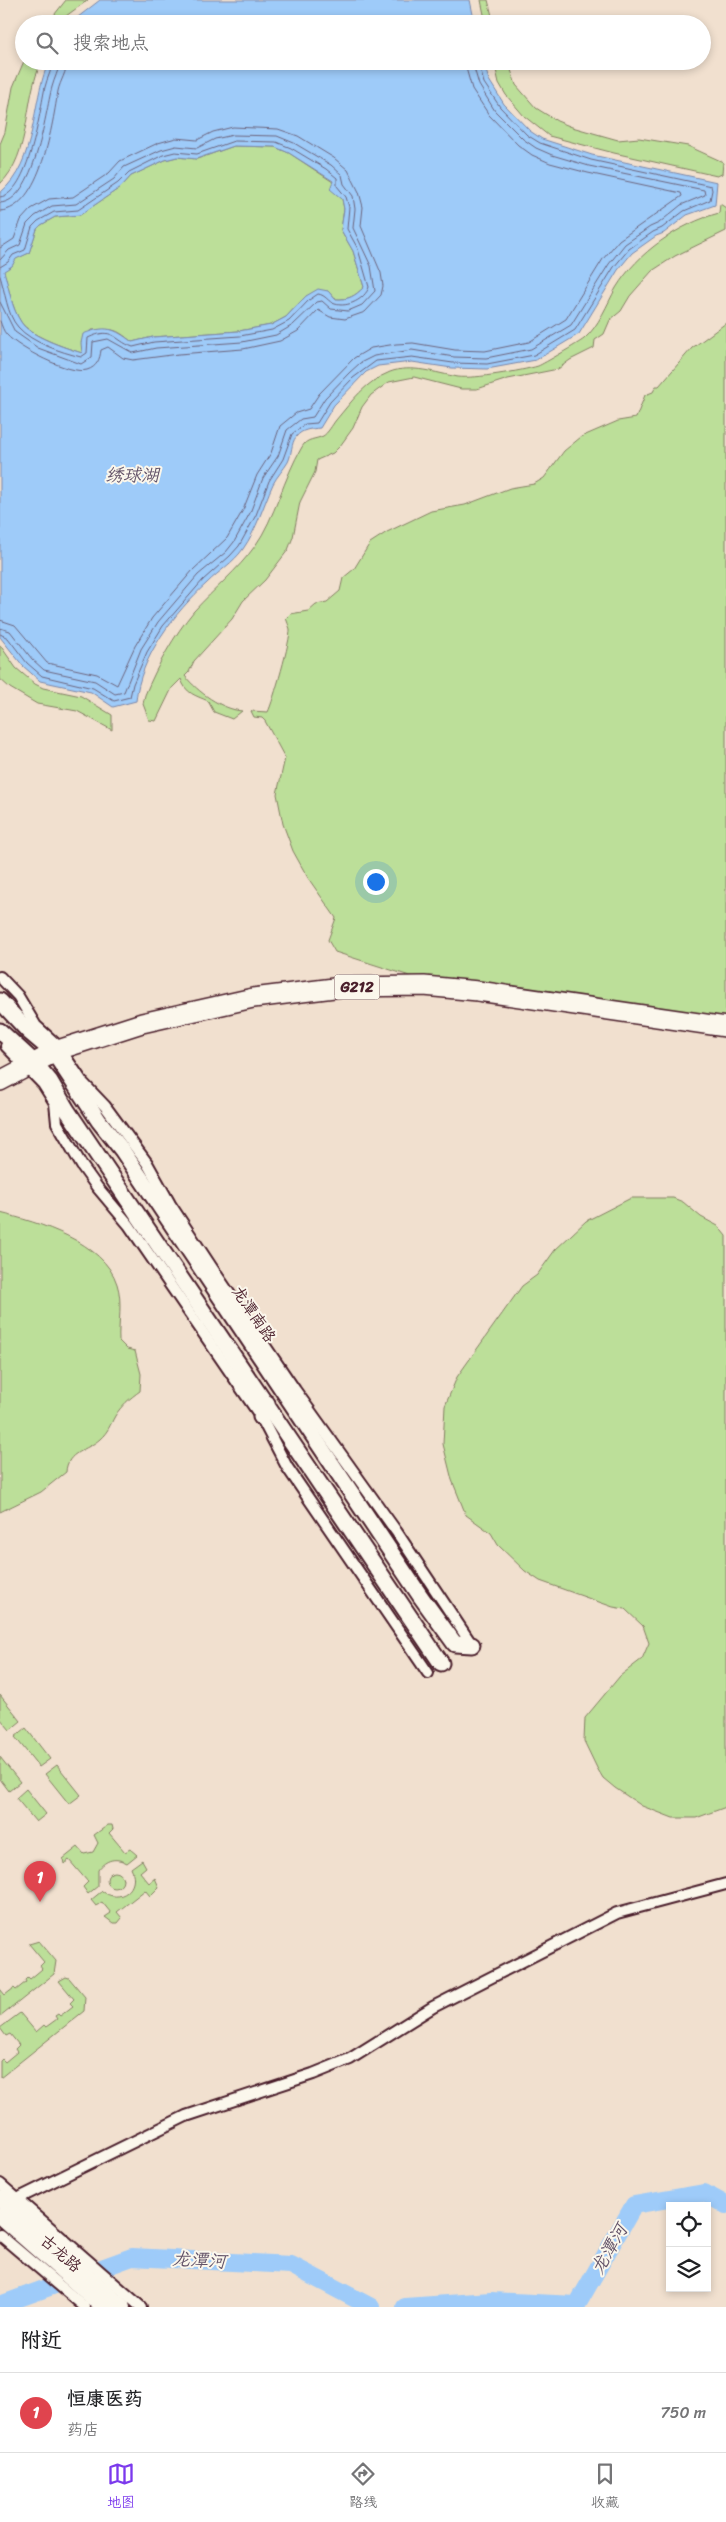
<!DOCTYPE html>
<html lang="zh">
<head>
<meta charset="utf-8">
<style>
	body { margin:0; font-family:Sriracha,"LXGW WenKai TC",sans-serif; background:#f2f2f2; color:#202124 }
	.controls { position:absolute; right:15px; bottom:15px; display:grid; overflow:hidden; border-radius:0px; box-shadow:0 2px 8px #0003 }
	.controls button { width:45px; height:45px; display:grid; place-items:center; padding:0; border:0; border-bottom:1px solid #e0e0e0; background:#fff; color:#202124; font:25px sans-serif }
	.you { position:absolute; left:375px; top:881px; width:18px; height:18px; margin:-12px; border:4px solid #fff; border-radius:50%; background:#1a73e8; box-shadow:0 0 0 8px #1a73e833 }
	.badge { display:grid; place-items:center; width:32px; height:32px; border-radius:50%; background:#7c3aed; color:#fff; font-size:16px; font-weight:700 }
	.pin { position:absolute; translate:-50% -41px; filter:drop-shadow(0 1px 2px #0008) }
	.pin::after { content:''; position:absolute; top:26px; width:18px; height:15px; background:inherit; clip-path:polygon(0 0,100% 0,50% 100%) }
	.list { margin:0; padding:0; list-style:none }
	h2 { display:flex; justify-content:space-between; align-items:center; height:65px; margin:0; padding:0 20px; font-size:21px }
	h2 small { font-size:16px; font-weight:400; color:#757577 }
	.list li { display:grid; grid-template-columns:32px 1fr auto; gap:15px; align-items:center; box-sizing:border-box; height:80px; padding:0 20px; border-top:1px solid #e0e0e0 }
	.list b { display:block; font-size:19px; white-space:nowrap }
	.list p { margin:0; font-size:16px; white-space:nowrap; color:#757577 }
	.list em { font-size:16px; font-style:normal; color:#757577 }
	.icon { flex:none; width:28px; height:28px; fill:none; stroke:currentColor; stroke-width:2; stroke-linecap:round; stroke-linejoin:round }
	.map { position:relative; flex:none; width:726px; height:2307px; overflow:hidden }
	.search { position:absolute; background:#fff; box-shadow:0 2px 8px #0003; left:15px; right:15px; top:15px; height:55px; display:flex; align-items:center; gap:12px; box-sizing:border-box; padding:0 18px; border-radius:28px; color:#757577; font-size:19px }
	.sheet { height:145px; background:#fff }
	nav { display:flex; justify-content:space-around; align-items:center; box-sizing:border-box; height:70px; border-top:1px solid #e0e0e0; background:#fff; font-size:14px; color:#757577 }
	nav a { display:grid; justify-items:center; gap:2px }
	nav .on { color:#7c3aed }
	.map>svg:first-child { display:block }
	.green { fill:#bcdf99; stroke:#837f62 }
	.water { fill:#9ecbf9; stroke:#7c86a7; fill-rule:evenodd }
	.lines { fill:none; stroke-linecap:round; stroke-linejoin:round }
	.shore { stroke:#6c647d; stroke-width:1 }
	.river { stroke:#9ecbf9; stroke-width:18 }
	.street-casing { stroke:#4a1f2b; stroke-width:14 }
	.secondary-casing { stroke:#4a1f2b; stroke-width:19 }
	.primary-casing { stroke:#4a1f2b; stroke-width:20 }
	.highway-casing { stroke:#4a1f2b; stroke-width:22 }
	.street { stroke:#fbf7ec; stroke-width:10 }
	.secondary { stroke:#fbf7ec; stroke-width:15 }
	.primary { stroke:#fbf7ec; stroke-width:16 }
	.highway { stroke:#fbf7ec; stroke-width:19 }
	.labels { text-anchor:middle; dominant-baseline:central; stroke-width:4; stroke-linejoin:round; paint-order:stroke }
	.shield { fill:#fbf7ec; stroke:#7f6065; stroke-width:1 }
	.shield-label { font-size:15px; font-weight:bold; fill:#4a1f2b }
	.street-label { font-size:16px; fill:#4a1f2b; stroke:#fbf7ec }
	.water-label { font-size:18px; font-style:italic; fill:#635369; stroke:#fbf7ec }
</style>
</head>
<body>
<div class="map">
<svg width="726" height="2307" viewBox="0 0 726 2307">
	<rect width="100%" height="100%" fill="#f1e0cf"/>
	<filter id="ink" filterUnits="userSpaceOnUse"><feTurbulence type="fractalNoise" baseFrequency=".02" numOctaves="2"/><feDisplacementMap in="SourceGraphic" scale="10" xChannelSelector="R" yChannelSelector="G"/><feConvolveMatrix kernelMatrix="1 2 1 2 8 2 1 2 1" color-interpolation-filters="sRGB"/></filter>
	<g filter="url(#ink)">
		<g class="green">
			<polygon points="66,0 88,0 66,16 60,24 47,24"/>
			<polygon points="481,0 488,0 494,24 486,24"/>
			<path d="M24 61H42C23 98 32 154 0 184V144L5 132 13 87Z"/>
			<polygon points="494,61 508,61 516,85 536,108 557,121 572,127 618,140 639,138 688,146 723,162 722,174 717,176 614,153 549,136 524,116 506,95 499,83"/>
			<path d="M234 146 275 147 289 153 333 182 335 191 342 199 344 209 341 230 353 251 364 287C355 296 349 300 335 299L328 291 306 296 286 317 271 325 239 331 153 337 132 342C115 328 114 329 92 330L82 353C66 348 30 336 21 322 11 307 9 287 3 270L12 266 15 259 29 253 37 229 41 225 55 217 80 215 121 187 131 176 165 160 177 157 197 159Z"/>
			<path d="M720 204 726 208V231L675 256 652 271 630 296 621 311 610 320 604 334 595 340 594 348 570 360 558 369 508 379 477 389H461L414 377 389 382 371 395 362 407 353 428 340 446 333 453 317 460 315 472 300 502 293 537 288 550 265 580 243 601 232 619 194 661 189 672 185 676C198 692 221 709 242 711L232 719 214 712 208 701C195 695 186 694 181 679L172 688 156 721 149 720 143 704 145 695C157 666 174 635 194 611 214 589 238 570 255 546 275 518 284 477 302 447 307 438 315 440 323 436 328 433 332 425 336 420 352 401 365 382 390 372 411 364 436 373 458 377 475 379 521 371 538 366 543 364 579 343 584 339 599 326 607 304 616 288 638 252 679 224 719 213Z"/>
			<path d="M726 323V1019L416 978 335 952 328 940 336 918 308 878 293 851 283 824 277 794 285 758 265 721 262 718 254 717 251 711 268 712C273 702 291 639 290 629 289 625 287 622 286 618L290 614 308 611 316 604 327 602 340 591 343 578 354 569 370 543 387 532 431 511 465 505 510 488 534 484 544 478 564 451 581 437 618 421 636 418 645 395 653 392 656 386H659L692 348Z"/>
			<polygon points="0,645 16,668 35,684 43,688 81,696 112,715 112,730 77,711 37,704 10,688 0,679"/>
			<polygon points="631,1198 673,1198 683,1202 701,1217 718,1226 726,1236 726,1807 696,1818 673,1818 642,1806 615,1788 603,1778 597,1768 584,1741 585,1718 620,1676 642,1659 649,1643 643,1626 625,1609 613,1607 540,1581 525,1571 498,1545 491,1533 466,1515 452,1480 443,1444 445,1406 457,1377 522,1286 537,1275 555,1250 586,1221"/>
			<path d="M0 1213C38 1222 104 1242 117 1284 123 1302 118 1323 119 1341L127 1349 135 1351 141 1374 140 1391C130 1398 121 1406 115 1416 110 1425 108 1432 100 1439 87 1451 67 1451 66 1472L41 1492 0 1512Z"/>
			<polygon points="0,1695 21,1721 10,1730 0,1718"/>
			<polygon points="26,1728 50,1759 39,1767 15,1737"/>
			<polygon points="0,1757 20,1782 9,1791 0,1779"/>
			<polygon points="57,1765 81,1795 69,1804 45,1774"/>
			<polygon points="26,1789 46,1814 36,1822 16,1798"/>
			<path d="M108 1825H112L113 1829 109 1833 125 1852 130 1849 137 1855 127 1863C116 1857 106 1859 98 1870V1886L88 1894 83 1887 88 1882 69 1860 64 1864 63 1859 78 1847 84 1854 93 1852 98 1843 94 1835Z"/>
			<path d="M142 1860 146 1867 140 1872 149 1883 155 1878 159 1887 150 1896 145 1890 117 1912 122 1918 118 1923H113L105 1917 111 1913 102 1902 96 1906 91 1900 102 1891C120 1905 141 1888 131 1868Z"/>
			<circle cx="115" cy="1880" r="8"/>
			<polygon points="39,1941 56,1961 54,1974 0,2017 0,1989 5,1995 14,1988 16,1990 26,1982 25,1980 28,1977 30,1979 42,1969 40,1966 44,1962 29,1944"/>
			<polygon points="66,1977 69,1978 85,1997 84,2011 0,2078 0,2061 2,2059 5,2062 17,2052 15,2049 19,2045 10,2034 6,2036 0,2028 20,2013 36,2032 44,2025 46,2027 57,2019 55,2016 58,2014 60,2016 73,2006 70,2003 74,1999 59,1981"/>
		</g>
		<g class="water">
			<polygon points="100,0 470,0 475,24 69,24"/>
			<path d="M49 61H483L489 80 504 104 530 131 542 139 592 155 717 182 715 205 687 215 664 233 656 236 632 253 618 270 579 334 536 360 487 369 452 368 412 362 378 366 366 372 334 405 320 428C311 429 302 429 296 437 291 443 292 454 288 462 284 469 277 476 273 484 263 506 257 529 243 549 233 563 219 571 207 583 175 612 140 657 136 701L113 707 91 692 40 681 23 666 0 637V193C38 161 30 104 49 61ZM234 146 275 147 289 153 333 181 330 189 342 199 344 209 341 230 353 251 364 287C355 296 349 300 335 299L328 291 318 289 306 296 286 317 271 325 239 331 153 337 132 342C114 328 106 325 83 334L81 343 82 353C66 348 29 336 21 322 11 307 9 287 4 271L12 266 16 259 29 253 37 229 41 225 55 217 80 215 121 187 131 176 165 160 177 157 196 159Z"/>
		</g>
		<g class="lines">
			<g class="shore">
				<path d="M0 197C29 194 40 110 45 87 47 78 52 70 53 61"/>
				<path d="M0 203C35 201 45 114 52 87 54 79 59 70 60 61"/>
				<path d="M0 211C41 209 53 121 58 91 60 81 67 72 67 61"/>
				<path d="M0 248 14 239 21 220 31 209 49 199 73 197 109 173 120 161 158 143 176 138 197 140 213 132 233 127 278 129 298 136 334 158 348 170 359 192 363 207 361 226 381 273 383 286 381 295 365 312 345 319 330 317 318 310 298 331 280 341 243 349 179 354 133 360 123 358 108 347 101 350C100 359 97 367 87 370 70 375 18 348 7 335 3 331 2 326 0 321"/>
				<polyline points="0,260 9,250 20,245 27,224 35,216 52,206 76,204 114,179 124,167 161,150 176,146 197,148 215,139 233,135 277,136 294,143 331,165 342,175 344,184 353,196 355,209 353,228 371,266 375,291 362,305 348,311 331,309 322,301 317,302 293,325 276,335 242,342 156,348 133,353 108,339 93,342 92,357 81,364 38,348 15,332 0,302"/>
				<path d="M0 267 8 262 13 255 25 250 32 227 38 221 54 212 78 210 118 183 129 172 163 155 175 152 197 154 234 141 276 142 291 148 326 169 337 178V186L346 197 349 207 347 229 358 249 369 287C365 299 348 308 335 304 328 302 326 295 318 294L309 300 289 321 272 330 240 336 154 342 133 347C113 340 114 326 88 338L87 353 81 357C61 352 32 343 18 327 7 315 5 291 0 276"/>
				<polyline points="0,620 15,625 47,663 97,674 117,685 135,646 152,618 193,570 227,538 243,510 257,475 271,453 280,426 296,413 309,409 319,394 354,358 371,348 396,344 413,343 455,350 485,351 529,342 566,319 603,259 619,240 682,196 681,193 588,173 550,163 532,155 518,145 489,115 472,89 464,61"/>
				<polyline points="0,628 10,631 32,659 44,670 95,681 115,694 124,692 141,649 158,622 198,575 226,552 234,542 250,513 263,478 278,456 287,430 301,419 313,417 325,398 349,373 360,363 374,356 412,350 454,357 486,358 531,349 571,325 609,264 625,244 650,227 659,223 681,205 705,195 704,190 589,166 552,155 536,148 523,139 495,111 479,85 472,61"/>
				<polyline points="0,634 8,638 27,663 42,676 93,688 114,701 130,697 133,684 147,652 163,626 203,580 230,556 239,546 256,515 269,481 283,459 292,434 305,424 317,423 330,402 353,378 376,361 412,357 453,363 487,364 534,355 575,330 614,267 629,249 653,232 662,228 684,211 710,200 712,190 711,186 591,160 540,143 527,135 500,107 484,83 478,61"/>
			</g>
			<g class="river">
				<polyline points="0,2305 132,2257 291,2265 371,2307"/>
				<polyline points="405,2307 491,2301 577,2305 634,2205 704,2193 726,2205"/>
			</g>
			<g class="street-casing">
				<g id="street">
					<polyline points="0,977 18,996 36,1026 58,1046 83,1083 105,1106 147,1163 170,1204 216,1274 295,1390 396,1531 472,1645"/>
					<polyline points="6,1046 43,1084 55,1103 57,1123 82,1166 97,1187 129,1225 261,1417 287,1467 428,1673"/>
					<polyline points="0,2184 141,2307"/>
					<polyline points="8,2206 23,2196 186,2116 313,2074 350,2059 433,2007 617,1913 726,1884"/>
					<polyline points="0,2235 85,2307"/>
				</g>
			</g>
			<g class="secondary-casing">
				<g id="secondary">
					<polyline points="0,1001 28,1031 54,1053 99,1121 122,1150 421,1597 455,1644 472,1645"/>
					<polyline points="0,1031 35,1063 50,1081 67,1110 441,1663"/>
					<polyline points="261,1417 267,1403"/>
				</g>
			</g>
			<g class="primary-casing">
				<g id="primary">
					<polyline points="0,2199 122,2307"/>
					<polyline points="0,2216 104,2307"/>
				</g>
			</g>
			<g class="highway-casing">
				<polyline id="highway" points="0,1081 61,1049 142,1023 253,998 342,987 424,986 478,991 726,1027"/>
			</g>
			<use href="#street" class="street"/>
			<use href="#secondary" class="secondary"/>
			<use href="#primary" class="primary"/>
			<use href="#highway" class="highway"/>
		</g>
	</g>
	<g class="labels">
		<rect class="shield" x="334.5" y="974.5" width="45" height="25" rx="4"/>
		<g class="shield-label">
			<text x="357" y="987">G212</text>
		</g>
		<g class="street-label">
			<text transform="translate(254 1314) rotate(56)">龙潭南路</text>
			<text transform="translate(61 2253) rotate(41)">古龙路</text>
		</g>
		<g class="water-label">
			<text x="132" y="475">绣球湖</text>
			<text transform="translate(609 2249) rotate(-60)">龙潭河</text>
			<text transform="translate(199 2260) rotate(3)">龙潭河</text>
		</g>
	</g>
</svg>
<div class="controls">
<button><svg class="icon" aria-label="locate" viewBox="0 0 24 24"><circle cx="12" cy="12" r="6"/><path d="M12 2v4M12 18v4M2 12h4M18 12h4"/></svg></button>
<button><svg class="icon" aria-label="layers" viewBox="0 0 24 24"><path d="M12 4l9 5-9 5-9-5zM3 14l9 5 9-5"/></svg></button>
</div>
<div class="you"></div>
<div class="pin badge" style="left:40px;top:1902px;background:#e0444e">1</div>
<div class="search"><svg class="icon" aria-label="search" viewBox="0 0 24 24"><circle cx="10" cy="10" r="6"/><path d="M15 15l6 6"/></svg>搜索地点</div>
</div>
<section class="sheet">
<h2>附近<small></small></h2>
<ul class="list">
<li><span class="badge" style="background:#e0444e">1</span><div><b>恒康医药</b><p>药店</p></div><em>750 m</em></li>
</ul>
</section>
<nav>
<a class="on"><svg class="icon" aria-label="map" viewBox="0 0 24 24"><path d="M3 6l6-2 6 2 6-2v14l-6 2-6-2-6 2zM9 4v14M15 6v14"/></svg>地图</a>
<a><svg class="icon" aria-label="directions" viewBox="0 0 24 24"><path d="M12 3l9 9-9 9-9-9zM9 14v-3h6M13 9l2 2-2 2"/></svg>路线</a>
<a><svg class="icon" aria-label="saved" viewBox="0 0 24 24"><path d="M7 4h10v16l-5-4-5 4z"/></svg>收藏</a>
</nav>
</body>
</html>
